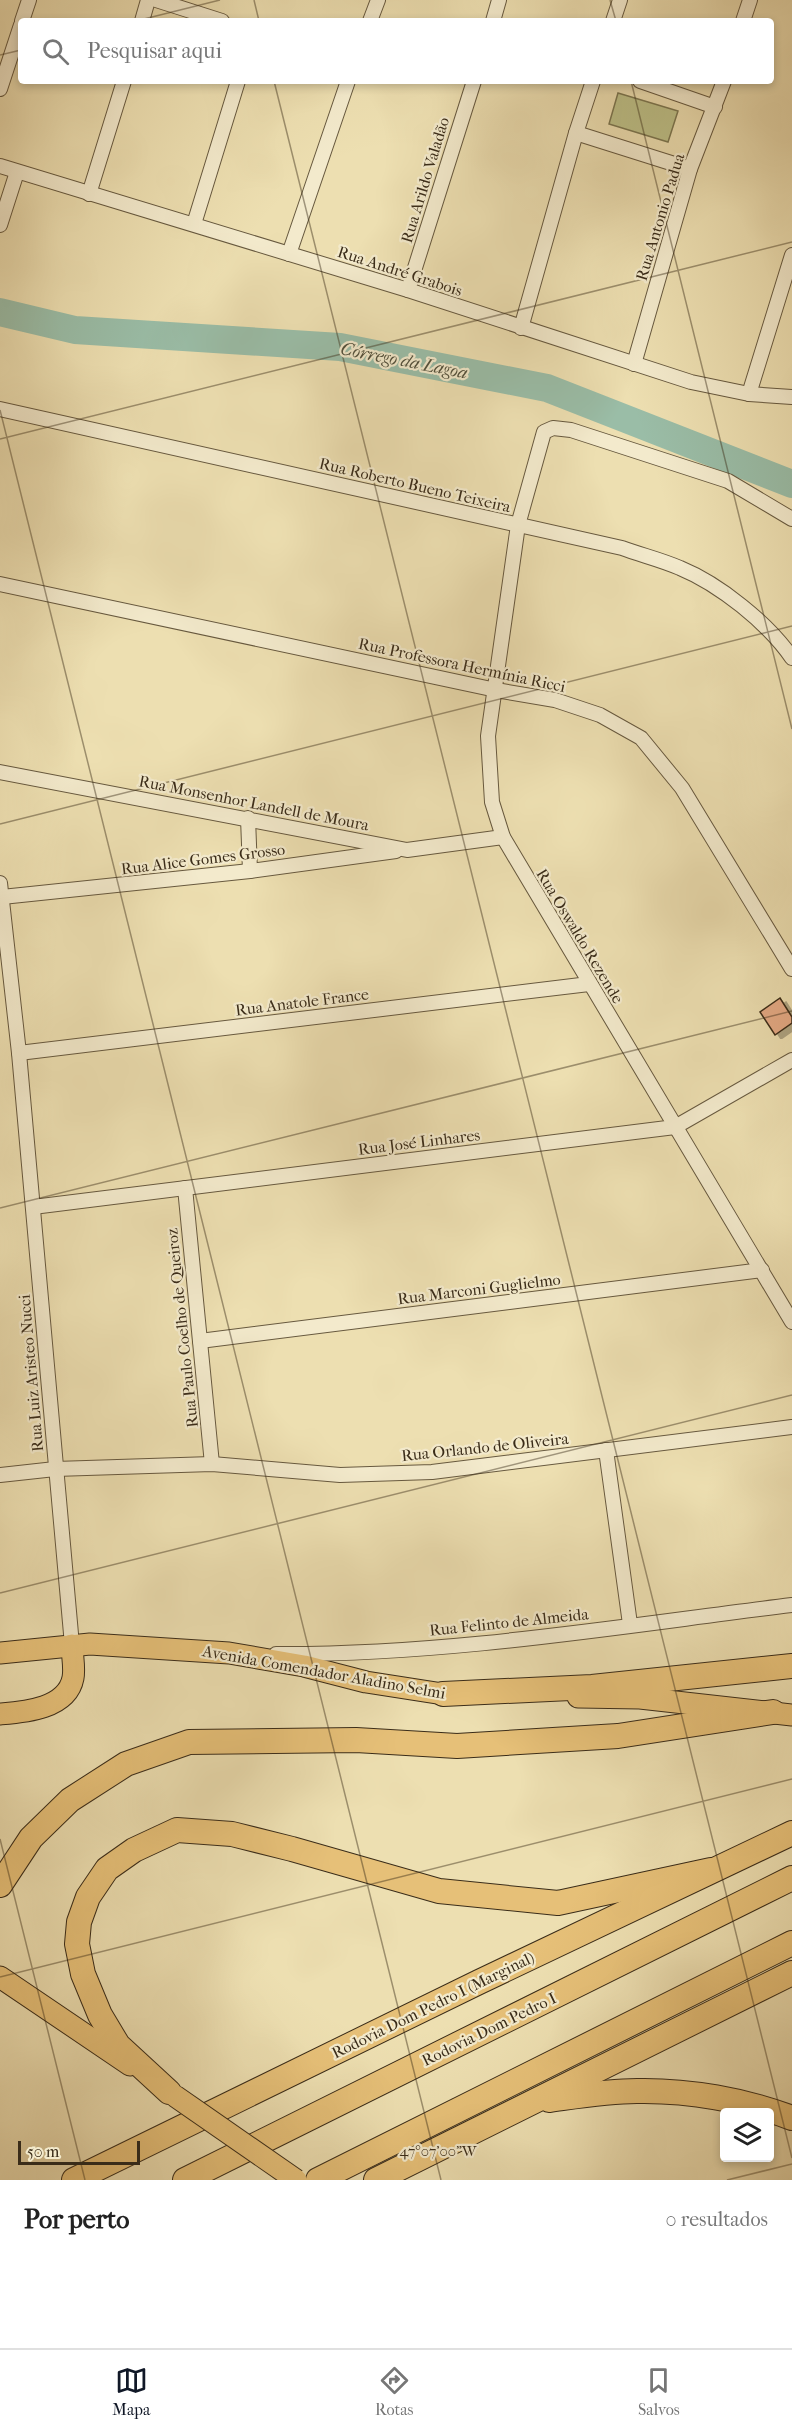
<!DOCTYPE html>
<html lang="pt">
<head>
<meta charset="utf-8">
<style>
	body { margin:0; font-family:"IM FELL French Canon",serif; background:#f2f2f2; color:#222 }
	.controls { position:absolute; right:18px; bottom:18px; display:grid; overflow:hidden; border-radius:6px; box-shadow:0 3px 9px #0003 }
	.controls button { width:54px; height:54px; display:grid; place-items:center; padding:0; border:0; border-bottom:2px solid #e0e0e0; background:#fff; color:#222; font:30px sans-serif }
	.scale { position:absolute; left:18px; bottom:15px; width:122px; box-sizing:border-box; padding-left:6px; border:3px solid #3a2c19; border-top:0; font-size:16px; line-height:21px; white-space:nowrap; color:#3a2c19; -webkit-text-stroke:4px #f3eacc; paint-order:stroke }
	.list { margin:0; padding:0; list-style:none }
	h2 { display:flex; justify-content:space-between; align-items:center; height:78px; margin:0; padding:0 24px; font-size:26px }
	h2 small { font-size:20px; font-weight:400; color:#767676 }
	.icon { flex:none; width:33px; height:33px; fill:none; stroke:currentColor; stroke-width:2; stroke-linecap:round; stroke-linejoin:round }
	.map { position:relative; flex:none; width:792px; height:2180px; overflow:hidden }
	.search { position:absolute; background:#fff; box-shadow:0 3px 9px #0003; left:18px; right:18px; top:18px; height:66px; display:flex; align-items:center; gap:15px; box-sizing:border-box; padding:0 21px; border-radius:6px; color:#767676; font-size:22px }
	.sheet { height:168px; background:#fff }
	nav { display:flex; justify-content:space-around; align-items:center; box-sizing:border-box; height:84px; border-top:2px solid #e0e0e0; background:#fff; font-size:16px; color:#767676 }
	nav a { display:grid; justify-items:center; gap:3px }
	nav .on { color:#111827 }
	.map>svg:first-child { display:block }
	.green { fill:#bdc088; stroke:#7c7650; stroke-width:1.5 }
	.lines { fill:none; stroke-linecap:round; stroke-linejoin:round }
	.river { stroke:#9abda7; stroke-width:28 }
	.building { fill:#e5aa85; stroke:#3a2c19; stroke-width:1.5; filter:url(#shadow) }
	.street-casing { stroke:#67593f; stroke-width:16 }
	.primary-casing { stroke:#3a2c19; stroke-width:23 }
	.highway-casing { stroke:#3a2c19; stroke-width:26 }
	.street { stroke:#f3eacc; stroke-width:14 }
	.primary { stroke:#e6c078; stroke-width:21 }
	.highway { stroke:#e6c078; stroke-width:24 }
	.primary-bridge-casing { stroke:#3a2c19; stroke-width:23; stroke-linecap:butt }
	.primary-bridge { stroke:#e6c078; stroke-width:21 }
	.ticks { fill:none; stroke:#3a2c19; stroke-width:1.5; stroke-opacity:0.45 }
	.labels { text-anchor:middle; dominant-baseline:central; stroke-width:4.5; stroke-linejoin:round; paint-order:stroke }
	.street-label { font-size:16px; fill:#3a2c19; stroke:#f3eacc }
	.water-label { font-size:18px; font-style:italic; fill:#52503c; stroke:#f3eacc }
	.ticks-label { font-size:15px; text-anchor:middle; fill:#3a2c19; stroke:#f3eacc; stroke-width:4.5; stroke-linejoin:round; paint-order:stroke }
</style>
</head>
<body>
<div class="map">
<svg width="792" height="2180" viewBox="0 0 792 2180">
	<defs>
		<filter id="shadow"><feDropShadow dx="6" dy="4" stdDeviation="0" flood-color="#0004"/></filter>
	</defs>
	<rect width="100%" height="100%" fill="#eddfb1"/>
	<filter id="stains"><feTurbulence type="fractalNoise" baseFrequency=".00333" numOctaves="4"/><feColorMatrix values="0 0 0 0 .2 0 0 0 0 .09 0 0 0 0 .02 0 0 0 .5 -.17"/></filter>
	<radialGradient id="worn" r=".72"><stop offset=".6" stop-color="#630" stop-opacity="0"/><stop offset="1" stop-color="#630" stop-opacity=".3"/></radialGradient>
	<polygon class="green" points="618,93 678,111 668,142 609,124"/>
	<g class="lines">
		<polyline class="river" points="0,312 75,330 340,347 547,388 792,484"/>
	</g>
	<polygon class="building" points="780,998 792,1017 792,1023 775,1035 760,1012"/>
	<g class="lines">
		<g class="street-casing">
			<g id="street">
				<polyline points="156,0 222,21"/>
				<polyline points="22,21 29,0"/>
				<polyline points="142,21 148,0"/>
				<polyline points="370,21 378,0"/>
				<polyline points="493,21 499,0"/>
				<polyline points="613,21 620,0"/>
				<polyline points="743,21 750,0"/>
				<polyline points="640,81 715,107"/>
				<polyline points="0,89 21,25"/>
				<polyline points="576,133 690,169"/>
				<polyline points="0,166 408,290 691,382 749,394 792,397"/>
				<polyline points="89,194 124,81"/>
				<polyline points="194,224 238,81"/>
				<polyline points="0,225 17,172"/>
				<polyline points="289,254 348,81"/>
				<polyline points="408,290 474,81"/>
				<polyline points="521,328 576,133 593,81"/>
				<polyline points="634,364 690,169 724,81"/>
				<polyline points="749,394 792,255"/>
				<path d="M0 409 622 548C641 555 662 560 680 568 719 584 768 623 792 658"/>
				<polyline points="792,519 728,481 571,430 553,428 544,432 518,525 488,736 492,802 503,837 792,1322"/>
				<polyline points="0,584 496,690 555,700 600,715 641,738 682,788 792,969"/>
				<polyline points="0,772 407,850 503,837"/>
				<polyline points="248,818 250,871"/>
				<polyline points="0,883 19,1053 72,1645"/>
				<polyline points="2,897 250,871 396,851"/>
				<polyline points="19,1053 589,984"/>
				<polyline points="185,1188 212,1464"/>
				<polyline points="33,1207 675,1127 792,1060"/>
				<polyline points="200,1341 762,1270"/>
				<polyline points="606,1450 630,1624"/>
				<polyline points="0,1475 55,1469 212,1464 340,1475 432,1472 792,1427"/>
				<path d="M276 1654C449 1655 621 1626 792 1605"/>
			</g>
		</g>
		<g class="primary-casing">
			<g id="primary">
				<polyline points="0,1653 90,1644 229,1653 304,1666 366,1682 443,1694 460,1694"/>
				<polyline points="578,1697 640,1698 792,1715"/>
				<path d="M0 1714C24 1712 67 1709 73 1678 75 1668 72 1655 72 1645"/>
				<polyline points="0,1977 130,2065"/>
			</g>
		</g>
		<g class="highway-casing">
			<g id="highway">
				<polyline points="443,1694 592,1687 792,1666"/>
				<polyline points="0,1885 31,1838 70,1800 126,1764 189,1742 356,1740 457,1746 618,1736 773,1712"/>
				<polyline points="169,2092 118,2045 100,2015 83,1974 77,1944 79,1922 88,1897 107,1869 134,1850 177,1830 232,1834 292,1849 439,1891 558,1903 711,1870"/>
				<path d="M549 2100C578 2096 608 2091 637 2091 688 2090 745 2100 792 2118"/>
				<polyline points="74,2180 479,1982 792,1833"/>
				<polyline points="185,2180 792,1878"/>
				<polyline points="318,2180 792,1943"/>
				<polyline points="376,2180 792,1973"/>
			</g>
		</g>
		<use href="#street" class="street"/>
		<use href="#primary" class="primary"/>
		<use href="#highway" class="highway"/>
		<g class="primary-bridge-casing">
			<polyline id="primary-bridge" points="175,2096 296,2180"/>
		</g>
		<use href="#primary-bridge" class="primary-bridge"/>
	</g>
	<path class="ticks" d="M254 0 259 21M610 0 616 21M136 21 220 0M0 55 21 50M274 81 792 2158M631 81 792 729M0 410 441 2180M0 439 792 242M0 824 792 626M0 1208 792 1011M0 1593 792 1395M0 1839 85 2180M0 1977 792 1779M727 2180 792 2164"/>
	<g class="labels">
		<g class="street-label">
			<text transform="translate(425 180) rotate(-73)">Rua Arildo Valadão</text>
			<text transform="translate(660 217) rotate(-73)">Rua Antonio Padua</text>
			<text transform="translate(400 271) rotate(18)">Rua André Grabois</text>
			<text transform="translate(415 485) rotate(13)">Rua Roberto Bueno Teixeira</text>
			<text transform="translate(462 665) rotate(12)">Rua Professora Hermínia Ricci</text>
			<text transform="translate(254 803) rotate(11)">Rua Monsenhor Landell de Moura</text>
			<text transform="translate(203 859) rotate(-7)">Rua Alice Gomes Grosso</text>
			<text transform="translate(580 936) rotate(59)">Rua Oswaldo Rezende</text>
			<text transform="translate(302 1002) rotate(-7)">Rua Anatole France</text>
			<text transform="translate(419 1142) rotate(-7)">Rua José Linhares</text>
			<text transform="translate(479 1289) rotate(-7)">Rua Marconi Guglielmo</text>
			<text transform="translate(182 1328) rotate(-96)">Rua Paulo Coelho de Queiroz</text>
			<text transform="translate(31 1373) rotate(-95)">Rua Luiz Aristeo Nucci</text>
			<text transform="translate(485 1447) rotate(-6)">Rua Orlando de Oliveira</text>
			<text transform="translate(509 1622) rotate(-6)">Rua Felinto de Almeida</text>
			<text transform="translate(324 1672) rotate(10)">Avenida Comendador Aladino Selmi</text>
			<text transform="translate(433 2005) rotate(-26)">Rodovia Dom Pedro I (Marginal)</text>
			<text transform="translate(489 2029) rotate(-26)">Rodovia Dom Pedro I</text>
		</g>
		<g class="water-label">
			<text transform="translate(404 361) rotate(11)">Córrego da Lagoa</text>
		</g>
	</g>
	<g class="ticks-label">
		<text x="438" y="2156">47°07'00"W</text>
	</g>
	<rect width="100%" height="100%" filter="url(#stains)"/>
	<rect width="100%" height="100%" fill="url(#worn)"/>
</svg>
<div class="controls">
<button><svg class="icon" aria-label="layers" viewBox="0 0 24 24"><path d="M12 4l9 5-9 5-9-5zM3 14l9 5 9-5"/></svg></button>
</div>
<div class="scale">50 m</div>
<div class="search"><svg class="icon" aria-label="search" viewBox="0 0 24 24"><circle cx="10" cy="10" r="6"/><path d="M15 15l6 6"/></svg>Pesquisar aqui</div>
</div>
<section class="sheet">
<h2>Por perto<small>0 resultados</small></h2>
<ul class="list">
</ul>
</section>
<nav>
<a class="on"><svg class="icon" aria-label="map" viewBox="0 0 24 24"><path d="M3 6l6-2 6 2 6-2v14l-6 2-6-2-6 2zM9 4v14M15 6v14"/></svg>Mapa</a>
<a><svg class="icon" aria-label="directions" viewBox="0 0 24 24"><path d="M12 3l9 9-9 9-9-9zM9 14v-3h6M13 9l2 2-2 2"/></svg>Rotas</a>
<a><svg class="icon" aria-label="saved" viewBox="0 0 24 24"><path d="M7 4h10v16l-5-4-5 4z"/></svg>Salvos</a>
</nav>
</body>
</html>
